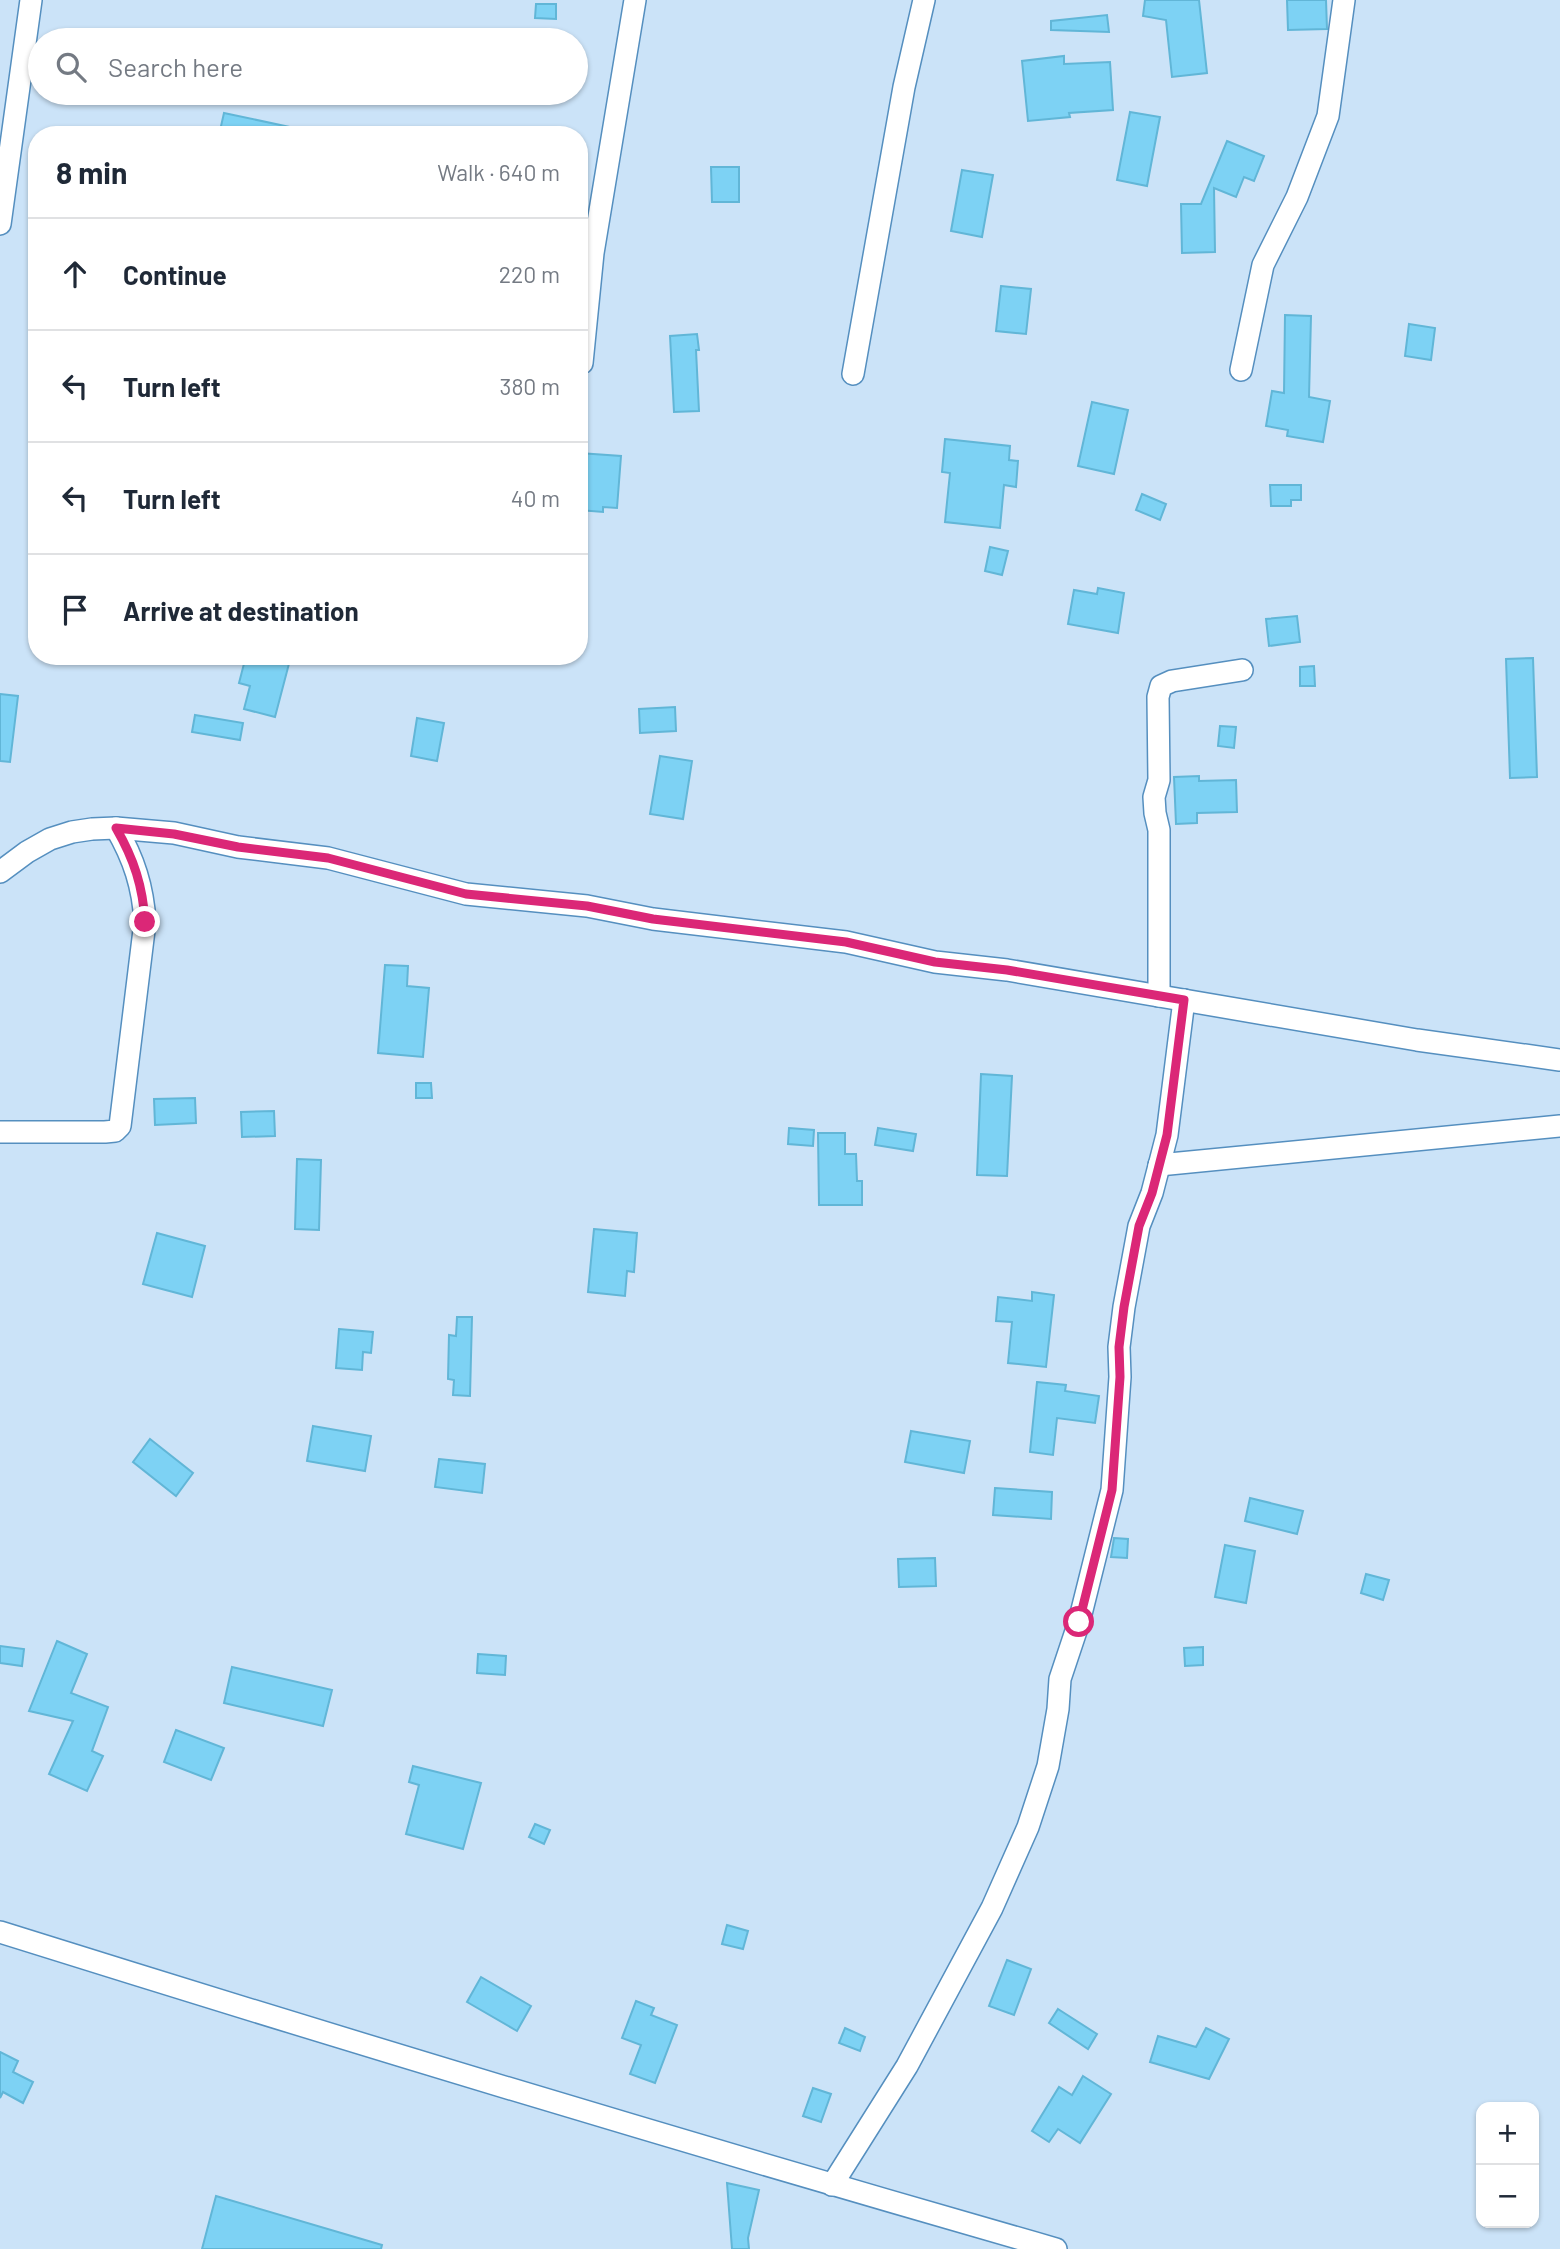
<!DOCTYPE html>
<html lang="en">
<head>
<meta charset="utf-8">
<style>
	body { margin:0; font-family:Barlow,sans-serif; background:#f6f6f7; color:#1f2937 }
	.controls { position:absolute; right:21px; bottom:21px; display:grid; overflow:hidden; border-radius:14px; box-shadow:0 2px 5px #0004 }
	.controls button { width:63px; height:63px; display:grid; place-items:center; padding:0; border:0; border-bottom:2px solid #e0e1e3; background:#fff; color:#1f2937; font:35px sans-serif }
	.stop { position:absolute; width:21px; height:21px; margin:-16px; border:5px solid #db2777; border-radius:50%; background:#fff }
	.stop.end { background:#db2777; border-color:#fff; box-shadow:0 2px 7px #0008 }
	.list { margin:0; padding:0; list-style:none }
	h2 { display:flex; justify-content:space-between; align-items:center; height:91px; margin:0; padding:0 28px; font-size:30px }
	h2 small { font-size:23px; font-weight:400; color:#747a83 }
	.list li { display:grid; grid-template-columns:46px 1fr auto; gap:21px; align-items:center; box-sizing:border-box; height:112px; padding:0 28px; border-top:2px solid #e0e1e3 }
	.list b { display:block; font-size:26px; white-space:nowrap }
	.list em { font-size:23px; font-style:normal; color:#747a83 }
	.icon { flex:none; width:38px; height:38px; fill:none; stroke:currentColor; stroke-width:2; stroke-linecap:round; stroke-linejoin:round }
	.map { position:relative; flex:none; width:1560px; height:2249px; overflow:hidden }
	.search { position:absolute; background:#fff; box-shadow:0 2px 5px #0004; left:28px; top:28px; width:560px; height:77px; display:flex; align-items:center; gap:18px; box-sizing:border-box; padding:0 24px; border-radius:38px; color:#747a83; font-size:26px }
	.panel { position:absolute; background:#fff; box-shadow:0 2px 5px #0004; left:28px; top:126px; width:560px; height:539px; border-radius:28px }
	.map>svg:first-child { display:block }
	.building { fill:#7dd2f4; stroke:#61b6d7; stroke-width:2 }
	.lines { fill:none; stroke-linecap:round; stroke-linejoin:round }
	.minor-casing { stroke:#558fbf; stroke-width:24 }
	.minor { stroke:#fff; stroke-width:21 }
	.route { stroke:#db2777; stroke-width:9 }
</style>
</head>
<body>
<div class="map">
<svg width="1560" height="2249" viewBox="0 0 1560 2249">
	<rect width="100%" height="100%" fill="#cbe3f8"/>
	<g class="building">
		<polygon points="1145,0 1199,0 1207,73 1172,77 1166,20 1143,16"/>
		<polygon points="1287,0 1326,0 1327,29 1288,30"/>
		<polygon points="536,4 556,4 556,19 535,18"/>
		<polygon points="1107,15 1109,32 1051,30 1051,21"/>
		<polygon points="1064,56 1064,64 1110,62 1113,110 1069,113 1070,117 1028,121 1022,61"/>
		<polygon points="1130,112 1160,117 1147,186 1117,180"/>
		<polygon points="224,113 290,127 289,135 219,135"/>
		<polygon points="1227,141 1264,156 1254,181 1244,177 1236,197 1214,188 1215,252 1182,253 1181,204 1201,204"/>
		<polygon points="711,167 739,167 739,202 712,202"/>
		<polygon points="962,170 993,175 982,237 951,231"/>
		<polygon points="1001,286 1031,289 1026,334 996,331"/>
		<polygon points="1285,315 1311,316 1309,397 1330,401 1323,442 1287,436 1288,430 1266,426 1272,391 1284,393"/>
		<polygon points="1409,324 1435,328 1431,360 1405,356"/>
		<polygon points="697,334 699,350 696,350 699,411 674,412 670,336"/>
		<polygon points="1092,402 1128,410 1114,474 1078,466"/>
		<polygon points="945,439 1010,446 1009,460 1018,461 1016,487 1004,485 1000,528 945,522 950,473 942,472"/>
		<polygon points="579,453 621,456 617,508 603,507 603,512 579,510"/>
		<polygon points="1270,485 1301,485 1301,500 1291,500 1291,506 1271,506"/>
		<polygon points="1142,494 1166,504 1160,520 1136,510"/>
		<polygon points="990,547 1008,551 1002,575 985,571"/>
		<polygon points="1098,588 1124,593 1118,633 1068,624 1074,590 1097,594"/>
		<polygon points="1297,616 1300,642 1269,646 1266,619"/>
		<polygon points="246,656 291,656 275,717 244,709 250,686 239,683"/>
		<polygon points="1533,658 1537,777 1510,778 1506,659"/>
		<polygon points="1314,666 1315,686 1300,686 1300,667"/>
		<polygon points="0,694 18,696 10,762 0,761"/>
		<polygon points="675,707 676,731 640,733 639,709"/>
		<polygon points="195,715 243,723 240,740 192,732"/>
		<polygon points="417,718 444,723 437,761 411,756"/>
		<polygon points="1220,726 1236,727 1234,748 1218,746"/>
		<polygon points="660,756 692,761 683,819 650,814"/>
		<polygon points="1199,776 1199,781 1236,780 1237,812 1197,813 1197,823 1176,824 1174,777"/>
		<polygon points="385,965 408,966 407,986 429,988 423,1057 378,1053"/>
		<polygon points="981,1074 1012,1076 1007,1176 977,1175"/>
		<polygon points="416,1083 431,1083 432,1098 416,1098"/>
		<polygon points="195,1098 196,1123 155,1125 154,1099"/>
		<polygon points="274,1111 275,1136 242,1137 241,1112"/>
		<polygon points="789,1128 814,1130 813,1146 788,1144"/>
		<polygon points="878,1128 916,1134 913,1151 875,1145"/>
		<polygon points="818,1133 845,1133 845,1154 856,1154 857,1181 862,1181 862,1205 819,1205"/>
		<polygon points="297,1159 321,1160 319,1230 295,1229"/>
		<polygon points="594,1229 637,1233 634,1272 627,1271 625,1296 588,1292"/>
		<polygon points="157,1233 205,1246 192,1297 143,1284"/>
		<polygon points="1032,1292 1054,1295 1046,1367 1008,1363 1012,1322 996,1321 998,1297 1032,1301"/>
		<polygon points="457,1317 472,1317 470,1396 453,1395 454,1380 448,1379 449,1335 456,1336"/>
		<polygon points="339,1329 373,1332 371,1353 363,1352 362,1370 336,1368"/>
		<polygon points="1037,1382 1066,1385 1065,1391 1099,1396 1095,1423 1057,1418 1053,1455 1030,1452"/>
		<polygon points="313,1426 371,1436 365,1471 307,1461"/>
		<polygon points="911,1431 970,1441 964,1473 905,1462"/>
		<polygon points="150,1439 193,1473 176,1496 133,1462"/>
		<polygon points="439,1459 485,1464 482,1493 435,1487"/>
		<polygon points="995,1488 1052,1492 1051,1519 993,1515"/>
		<polygon points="1250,1498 1303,1511 1297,1534 1245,1521"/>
		<polygon points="1114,1538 1128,1539 1127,1558 1111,1557"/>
		<polygon points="1225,1545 1255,1551 1246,1603 1215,1597"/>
		<polygon points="935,1558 936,1586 899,1587 898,1559"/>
		<polygon points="1366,1574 1389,1580 1383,1600 1361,1593"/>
		<polygon points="57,1641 87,1654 71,1693 108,1707 92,1751 103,1756 87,1791 49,1774 73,1721 29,1711"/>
		<polygon points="0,1646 24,1649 22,1666 0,1663"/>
		<polygon points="1203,1647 1203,1665 1185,1666 1184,1648"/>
		<polygon points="478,1654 506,1656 505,1675 477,1673"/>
		<polygon points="232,1667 332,1690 323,1726 224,1703"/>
		<polygon points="176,1730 224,1748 211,1780 164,1762"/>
		<polygon points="413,1766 481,1783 463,1849 406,1834 419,1785 409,1782"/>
		<polygon points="535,1824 550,1830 544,1844 529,1837"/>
		<polygon points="727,1925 748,1931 743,1949 722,1944"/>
		<polygon points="1007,1960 1031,1969 1014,2015 989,2006"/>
		<polygon points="481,1977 531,2006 517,2031 467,2002"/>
		<polygon points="636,2001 654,2008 651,2015 677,2025 655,2083 630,2074 641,2045 622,2038"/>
		<polygon points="1058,2009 1097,2034 1088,2049 1049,2023"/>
		<polygon points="845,2028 865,2037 860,2051 839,2043"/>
		<polygon points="1206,2028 1229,2039 1209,2079 1150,2062 1158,2036 1196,2047"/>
		<polygon points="0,2052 18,2061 13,2072 33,2082 23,2103 3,2092 0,2098"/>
		<polygon points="1083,2076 1111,2094 1080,2143 1058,2129 1049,2142 1032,2131 1059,2087 1072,2095"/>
		<polygon points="813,2088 831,2094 821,2122 803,2116"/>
		<polygon points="727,2183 759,2190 748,2238 749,2249 732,2249"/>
		<polygon points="216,2196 382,2245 381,2249 202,2249"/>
	</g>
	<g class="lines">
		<g class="minor-casing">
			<g id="minor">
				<polyline points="0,224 31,0"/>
				<polyline points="582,363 593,253 635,0"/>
				<polyline points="1241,370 1263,265 1297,197 1328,116 1344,0"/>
				<polyline points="853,374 904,87 924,0"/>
				<polyline points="0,872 27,852 50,839 72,832 92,829 116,828 174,833 238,847 328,858 466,894 587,906 653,919 846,942 935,962 1007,970 1417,1040 1560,1060"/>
				<polyline points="1159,996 1159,830 1155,813 1154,797 1159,780 1158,697 1161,686 1172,681 1242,670"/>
				<path d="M0 1132H105L115 1131 120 1126 145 922C143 887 134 859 116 828"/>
				<polyline points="1159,1165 1560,1126"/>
				<path d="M0 1932C351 2042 703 2148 1056 2249"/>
				<polyline points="832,2185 907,2066 992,1908 1028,1827 1048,1766 1058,1709 1060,1679 1079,1622 1112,1490 1120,1377 1119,1347 1124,1307 1139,1226 1152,1193 1167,1135 1184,1000"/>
			</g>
		</g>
		<use href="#minor" class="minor"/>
	</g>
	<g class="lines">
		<path class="route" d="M145 922C143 887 134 859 116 828L174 834 238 847 328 858 466 894 587 906 653 919 846 942 935 962 1007 970 1184 1000 1167 1135 1152 1193 1139 1226 1124 1307 1119 1347 1120 1377 1112 1490 1079 1622"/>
	</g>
</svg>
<div class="controls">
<button>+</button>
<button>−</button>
</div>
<div class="stop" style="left:1079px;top:1622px"></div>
<div class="stop end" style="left:145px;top:922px"></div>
<div class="search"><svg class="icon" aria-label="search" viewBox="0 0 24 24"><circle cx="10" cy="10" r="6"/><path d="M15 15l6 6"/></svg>Search here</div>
<section class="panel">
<h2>8 min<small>Walk · 640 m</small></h2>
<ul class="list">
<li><svg class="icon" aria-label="ahead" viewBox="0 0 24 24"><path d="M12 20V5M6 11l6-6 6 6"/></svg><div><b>Continue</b></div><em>220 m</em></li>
<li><svg class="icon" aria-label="left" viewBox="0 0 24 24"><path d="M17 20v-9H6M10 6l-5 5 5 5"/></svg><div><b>Turn left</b></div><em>380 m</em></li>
<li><svg class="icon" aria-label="left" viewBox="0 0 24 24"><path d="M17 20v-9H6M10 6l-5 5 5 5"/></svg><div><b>Turn left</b></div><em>40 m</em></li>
<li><svg class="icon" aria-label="arrive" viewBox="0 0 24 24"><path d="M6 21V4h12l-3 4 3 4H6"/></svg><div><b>Arrive at destination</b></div></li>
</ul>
</section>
</div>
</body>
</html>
